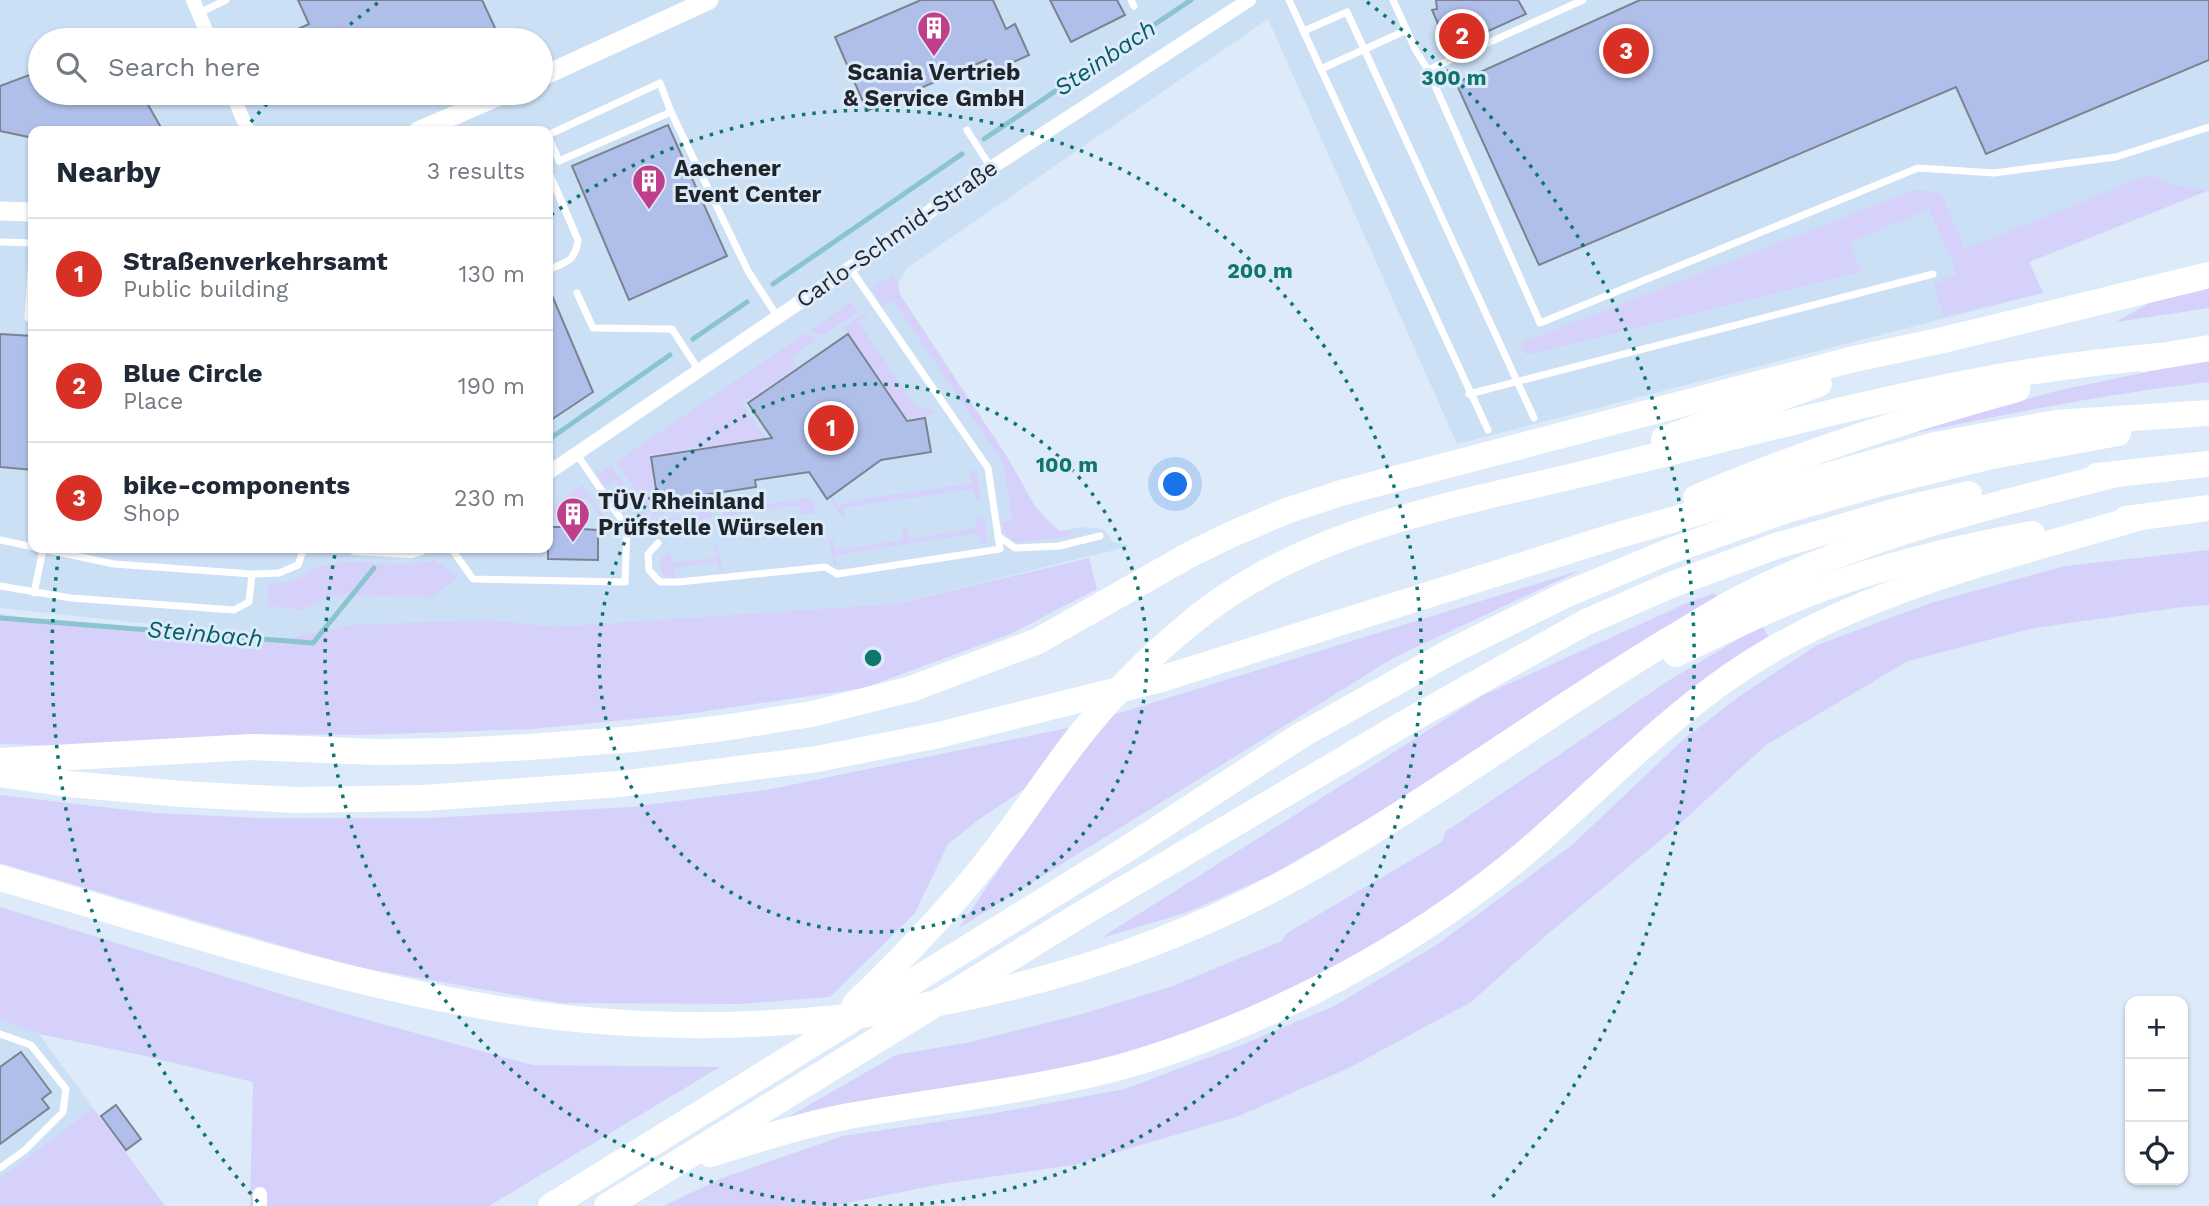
<!DOCTYPE html>
<html lang="en">
<head>
<meta charset="utf-8">
<style>
	body { margin:0; font-family:"Work Sans",sans-serif; background:#f6f6f7; color:#1f2937 }
	.controls { position:absolute; right:21px; bottom:21px; display:grid; overflow:hidden; border-radius:14px; box-shadow:0 2px 5px #0004 }
	.controls button { width:63px; height:63px; display:grid; place-items:center; padding:0; border:0; border-bottom:2px solid #e0e1e3; background:#fff; color:#1f2937; font:35px sans-serif }
	.you { position:absolute; left:1176px; top:485px; width:24px; height:24px; margin:-18px; border:5px solid #fff; border-radius:50%; background:#1a73e8; box-shadow:0 0 0 10px #1a73e833 }
	.badge { display:grid; place-items:center; width:46px; height:46px; border-radius:50%; background:#d93025; color:#fff; font-size:23px; font-weight:700 }
	.pin { position:absolute; translate:-50% -50%; border:4px solid #fff; box-shadow:0 2px 7px #0006 }
	.list { margin:0; padding:0; list-style:none }
	h2 { display:flex; justify-content:space-between; align-items:center; height:91px; margin:0; padding:0 28px; font-size:30px }
	h2 small { font-size:23px; font-weight:400; color:#747a83 }
	.list li { display:grid; grid-template-columns:46px 1fr auto; gap:21px; align-items:center; box-sizing:border-box; height:112px; padding:0 28px; border-top:2px solid #e0e1e3 }
	.list b { display:block; font-size:26px; white-space:nowrap }
	.list p { margin:0; font-size:23px; white-space:nowrap; color:#747a83 }
	.list em { font-size:23px; font-style:normal; color:#747a83 }
	.icon { flex:none; width:38px; height:38px; fill:none; stroke:currentColor; stroke-width:2; stroke-linecap:round; stroke-linejoin:round }
	.map { position:relative; flex:none; width:2209px; height:1206px; overflow:hidden }
	.search { position:absolute; background:#fff; box-shadow:0 2px 5px #0004; left:28px; top:28px; width:525px; height:77px; display:flex; align-items:center; gap:18px; box-sizing:border-box; padding:0 24px; border-radius:38px; color:#747a83; font-size:26px }
	.panel { position:absolute; background:#fff; box-shadow:0 2px 5px #0004; left:28px; top:126px; width:525px; height:427px; border-radius:14px }
	.map>svg:first-child { display:block }
	.built { fill:#cce0f5; fill-rule:evenodd }
	.green { fill:#d5d1fa }
	.lines { fill:none; stroke-linecap:round; stroke-linejoin:round }
	.stream { stroke:#8ac4cf; stroke-width:5 }
	.building { fill:#b0bfe9; stroke:#7c8292; stroke-width:2 }
	.lane { stroke:#fff; stroke-width:7 }
	.street { stroke:#fff; stroke-width:14 }
	.secondary { stroke:#fff; stroke-width:19 }
	.highway { stroke:#fff; stroke-width:26 }
	.ring { fill:none; stroke:#0f766e; stroke-width:3.5; stroke-dasharray:3.5 7 }
	.labels { text-anchor:middle; dominant-baseline:central; stroke-width:6; stroke-linejoin:round; paint-order:stroke }
	.poi-label { font-size:23px; font-weight:bold; fill:#1f242a; stroke:#dceaf9; text-anchor:start }
	.street-label { font-size:23px; fill:#1f242a; stroke:#dceaf9 }
	.water-label { font-size:24px; font-style:italic; fill:#055c67; stroke:#dceaf9 }
	.centre { fill:#0f766e; stroke:#dceaf9; stroke-width:3.5 }
	.ring-label { font-size:21px; text-anchor:middle; font-weight:bold; fill:#0f766e; stroke:#dceaf9; stroke-width:6; stroke-linejoin:round; paint-order:stroke }
</style>
</head>
<body>
<div class="map">
<svg width="2209" height="1206" viewBox="0 0 2209 1206">
	<rect width="100%" height="100%" fill="#dceaf9"/>
	<g class="built">
		<path d="M0 0H2209V190L2029 262 2043 293 1457 444 1268 19 907 268 898 283 899 293 1009 460 1034 505 1043 516 1060 531 1081 527 1103 529 1114 542 1131 546 895 604 414 652 0 608ZM40 40H541V93H40ZM33 131H548V548H33Z"/>
		<polygon points="0,1019 39,1034 93,1108 0,1178"/>
	</g>
	<g class="green">
		<polygon points="2148,175 2178,186 2209,190 2029,262 2043,293 1944,316 1933,284 1957,273 1929,209 1849,243 1862,272 1526,355 1521,343 1917,189 1941,194 1965,249"/>
		<polygon points="893,275 898,283 899,293 1009,460 1034,505 1052,526 1060,531 1070,530 1072,536 1020,542 1014,542 1003,532 1002,522 1012,520 1003,463 893,300 883,306 871,288"/>
		<polygon points="2209,287 2209,308 2116,322 2151,302"/>
		<polygon points="851,302 858,312 824,335 808,332"/>
		<polygon points="865,313 867,315 858,321 916,407 932,410 934,414 906,419 844,327"/>
		<polygon points="804,334 820,338 791,357 798,366 742,404 766,438 649,455 656,503 703,496 710,506 652,515 616,462"/>
		<path d="M2209 359V382C2103 394 1998 416 1894 437L2056 391Z"/>
		<polygon points="611,465 648,518 655,520 711,511 712,518 648,526 643,523 614,480 605,486 597,475"/>
		<polygon points="973,470 977,473 981,496 979,500 975,500 973,489 843,508 845,520 829,499 832,497 839,507 849,501 972,483 970,471"/>
		<polygon points="583,485 610,526 605,523 587,497 548,524 548,509"/>
		<polygon points="808,498 814,502 816,513 801,515 799,505 724,516 723,511"/>
		<polygon points="982,516 985,519 986,543 980,543 978,533 835,555 837,566 834,566 829,539 833,539 835,550 903,540 902,529 907,528 909,539 977,528 976,517"/>
		<path d="M715 546H718L722 572 719 573 717 562 674 568 676 579C664 579 659 571 660 560L670 550 673 563 716 558Z"/>
		<polygon points="2209,550 2209,605 2182,607 2034,628 1908,661 1766,745 1675,828 1544,937 1471,1002 1349,1068 1236,1117 1073,1165 941,1184 832,1206 664,1206 722,1178 843,1136 990,1114 1125,1089 1239,1046 1334,1006 1435,946 1572,845 1684,739 1740,696 1817,645 1931,603 2065,566"/>
		<polygon points="1089,558 1097,589 1010,634 864,688 686,714 532,729 360,735 259,734 64,746 0,744 0,614 91,627 275,641 351,625 489,620 555,627 895,604"/>
		<path d="M434 560 459 576 433 597 334 595 302 610 268 606V583C275 583 284 583 290 581 303 578 312 568 325 565 361 557 399 570 434 560Z"/>
		<polygon points="1581,570 1395,657 959,928 1103,718"/>
		<polygon points="1714,593 1720,599 1418,790 1269,876 1185,913 1101,938 1482,696 1687,603"/>
		<polygon points="1762,625 1770,640 1533,836 1396,935 1237,1016 1133,1054 904,1098 788,1117 896,1055 970,1042 1079,1015 1170,987 1282,941 1287,933 1442,842 1445,832 1668,681"/>
		<polygon points="1068,728 1026,788 981,818 948,844 915,913 830,997 739,1004 561,1003 351,966 0,863 0,795 154,813 259,818 429,818 631,807 766,790"/>
		<polygon points="0,907 339,1012 532,1065 720,1067 489,1206 250,1206 253,1082 141,1055 39,1034 0,1019"/>
		<polygon points="93,1108 165,1206 0,1206 0,1178"/>
	</g>
	<g class="lines">
		<g class="stream">
			<polyline points="984,139 1191,0"/>
			<polyline points="773,284 962,154"/>
			<polyline points="693,339 747,302"/>
			<polyline points="548,440 670,355"/>
			<polyline points="0,618 313,643 374,568"/>
		</g>
	</g>
	<g class="building">
		<polygon points="298,0 482,0 496,30 473,40 274,40 309,24"/>
		<polygon points="921,0 993,0 1006,29 1015,24 1029,55 991,72 986,60 867,111 835,37"/>
		<polygon points="1050,0 1117,0 1125,15 1071,42"/>
		<polygon points="1436,0 1518,0 1526,14 1449,49 1432,10 1437,9"/>
		<polygon points="1640,0 2209,0 2209,60 1986,154 1956,87 1539,265 1456,83"/>
		<polygon points="40,71 40,93 169,93 147,103 163,131 33,131 33,138 0,131 0,86"/>
		<polygon points="668,125 727,256 629,300 572,166"/>
		<polygon points="548,286 593,392 548,422"/>
		<polygon points="0,334 33,336 33,470 0,467"/>
		<polygon points="848,334 907,421 925,418 931,452 881,460 827,499 809,472 755,480 756,487 658,502 651,457 772,438 748,403"/>
		<polygon points="565,514 583,515 582,529 598,530 598,560 548,559 548,527 565,527"/>
		<polygon points="21,1052 51,1092 42,1099 49,1108 0,1144 0,1067"/>
		<polygon points="116,1105 141,1139 126,1150 101,1116"/>
	</g>
	<g class="lines">
		<g class="lane">
			<polyline points="1131,0 1134,6"/>
			<polyline points="1289,0 1488,430"/>
			<polyline points="1393,0 1416,51 1428,70 1540,323 1918,168 1994,173 2116,157 2209,127"/>
			<polyline points="199,13 226,0"/>
			<polyline points="1304,31 1347,12 1534,418"/>
			<polyline points="1321,69 1407,30"/>
			<polyline points="1428,70 1583,0"/>
			<polyline points="967,130 991,168"/>
			<polyline points="514,131 527,131"/>
			<polyline points="548,135 660,83 671,112 748,271 777,316"/>
			<polyline points="548,135 559,161 671,112"/>
			<path d="M548 170 578 240C575 262 566 262 548 270"/>
			<polyline points="0,242 33,243"/>
			<polyline points="577,293 593,328 672,329 698,369"/>
			<polyline points="28,318 33,243"/>
			<polyline points="1469,394 1933,274"/>
			<polyline points="998,536 1015,548 1059,546 1100,536"/>
			<polyline points="0,540 114,564 252,574 279,573 298,565 304,548"/>
			<polyline points="658,543 648,554 649,570 660,582 679,582 825,567 837,574 1000,549 988,468 850,268"/>
			<polyline points="451,548 473,579 625,582 627,528 576,453"/>
			<polyline points="0,586 71,598 234,610 249,602 252,574"/>
			<polyline points="34,593 43,550"/>
			<polyline points="0,1034 31,1045 66,1089 63,1112 25,1150 0,1168"/>
		</g>
		<g class="street">
			<polyline points="193,0 210,40"/>
			<polyline points="232,93 248,131"/>
			<polyline points="548,473 850,268 991,168 1249,0"/>
			<polyline points="355,548 411,551 421,548"/>
			<polyline points="260,1194 260,1206"/>
		</g>
		<g class="secondary">
			<polyline points="541,77 709,0"/>
			<polyline points="418,131 506,93"/>
			<polyline points="0,211 33,212"/>
		</g>
		<g class="highway">
			<polyline points="2143,359 2209,348"/>
			<polyline points="1664,439 1819,384"/>
			<polyline points="2097,476 2209,464"/>
			<path d="M1696 498C1800 453 1908 419 2017 389"/>
			<polyline points="2126,519 2209,508"/>
			<path d="M1676 654C1713 636 1750 618 1788 602 1866 569 1950 549 2032 534"/>
			<polyline points="0,761 251,747 377,752 452,751 530,747 633,739 723,728 812,714 911,689 1038,641 1189,555 1230,535 1286,511 1341,493 1850,360 1943,340 2209,275"/>
			<polyline points="0,774 69,784 182,794 295,800 424,798 620,784 817,759 939,735 1158,680 1612,537 1935,445 2056,423 2209,413"/>
			<path d="M0 878C163 925 325 980 493 1008 763 1054 1067 1007 1306 871 1431 800 1546 714 1669 640 1692 627 1714 612 1737 600 1856 538 1984 507 2113 475"/>
			<path d="M855 1004C906 955 956 903 999 846 1028 808 1054 767 1085 729 1116 691 1149 657 1187 626 1308 523 1470 503 1619 465 1738 436 1857 404 1977 381 2037 369 2098 362 2159 356"/>
			<path d="M710 1154C756 1140 802 1125 849 1116 939 1100 1029 1091 1117 1068 1187 1049 1254 1021 1318 989 1394 950 1467 903 1532 847 1598 790 1659 725 1732 675 1854 591 2000 559 2141 517"/>
			<polyline points="551,1206 1127,849 1300,736 1450,652 1565,595 1670,551 1787,510 1885,482 1987,457 2118,433"/>
			<polyline points="607,1206 1080,915 1405,723 1586,622 1671,585 1776,546 1900,510 1969,494"/>
		</g>
	</g>
	<g class="ring">
		<circle cx="873" cy="658" r="274"/>
		<path d="M868 1206A548 548 0 0 1 336 549M551 215A548 548 0 1 1 878 1206"/>
		<path d="M258 1202A821 821 0 0 1 59 551M244 130A821 821 0 0 1 277 93M334 38A821 821 0 0 1 379 2M1367 2A821 821 0 0 1 1488 1202"/>
	</g>
	<defs>
		<g id="building-pin" transform="scale(1.75)"><path d="M0 17L-7.5 6A9.5 9.5 0 1 1 7.5 6Z" fill="#bf3f8a" stroke="#dceaf9"/><path d="M-4-6H4V6H1V3H-1V6H-4ZM-2.5-4.3h1.7v1.8h-1.7ZM.8-4.3h1.7v1.8H.8ZM-2.5-1h1.7V.8h-1.7ZM.8-1h1.7V.8H.8Z" fill="#fff"/></g>
	</defs>
	<g fill-rule="evenodd">
		<use href="#building-pin" x="934" y="28"/>
		<use href="#building-pin" x="649" y="181"/>
		<use href="#building-pin" x="573" y="514"/>
	</g>
	<g class="labels">
		<g class="poi-label">
			<text x="934" y="72" text-anchor="middle">Scania Vertrieb<tspan x="934" dy="26">&amp; Service GmbH</tspan></text>
			<text x="674" y="168">Aachener<tspan x="674" dy="26">Event Center</tspan></text>
			<text x="598" y="501">TÜV Rheinland<tspan x="598" dy="26">Prüfstelle Würselen</tspan></text>
		</g>
		<g class="street-label">
			<text transform="translate(897 234) rotate(-35)">Carlo-Schmid-Straße</text>
		</g>
		<g class="water-label">
			<text transform="translate(1105 58) rotate(-34)">Steinbach</text>
			<text transform="translate(205 634) rotate(5)">Steinbach</text>
		</g>
	</g>
	<circle cx="873" cy="658" r="10" class="centre"/>
	<g class="ring-label">
		<text x="1454" y="85">300 m</text>
		<text x="1260" y="278">200 m</text>
		<text x="1067" y="472">100 m</text>
	</g>
</svg>
<div class="controls">
<button>+</button>
<button>−</button>
<button><svg class="icon" aria-label="locate" viewBox="0 0 24 24"><circle cx="12" cy="12" r="6"/><path d="M12 2v4M12 18v4M2 12h4M18 12h4"/></svg></button>
</div>
<div class="you"></div>
<div class="pin badge" style="left:831px;top:428px">1</div>
<div class="pin badge" style="left:1462px;top:36px">2</div>
<div class="pin badge" style="left:1626px;top:51px">3</div>
<div class="search"><svg class="icon" aria-label="search" viewBox="0 0 24 24"><circle cx="10" cy="10" r="6"/><path d="M15 15l6 6"/></svg>Search here</div>
<section class="panel">
<h2>Nearby<small>3 results</small></h2>
<ul class="list">
<li><span class="badge">1</span><div><b>Straßenverkehrsamt</b><p>Public building</p></div><em>130 m</em></li>
<li><span class="badge">2</span><div><b>Blue Circle</b><p>Place</p></div><em>190 m</em></li>
<li><span class="badge">3</span><div><b>bike-components</b><p>Shop</p></div><em>230 m</em></li>
</ul>
</section>
</div>
</body>
</html>
